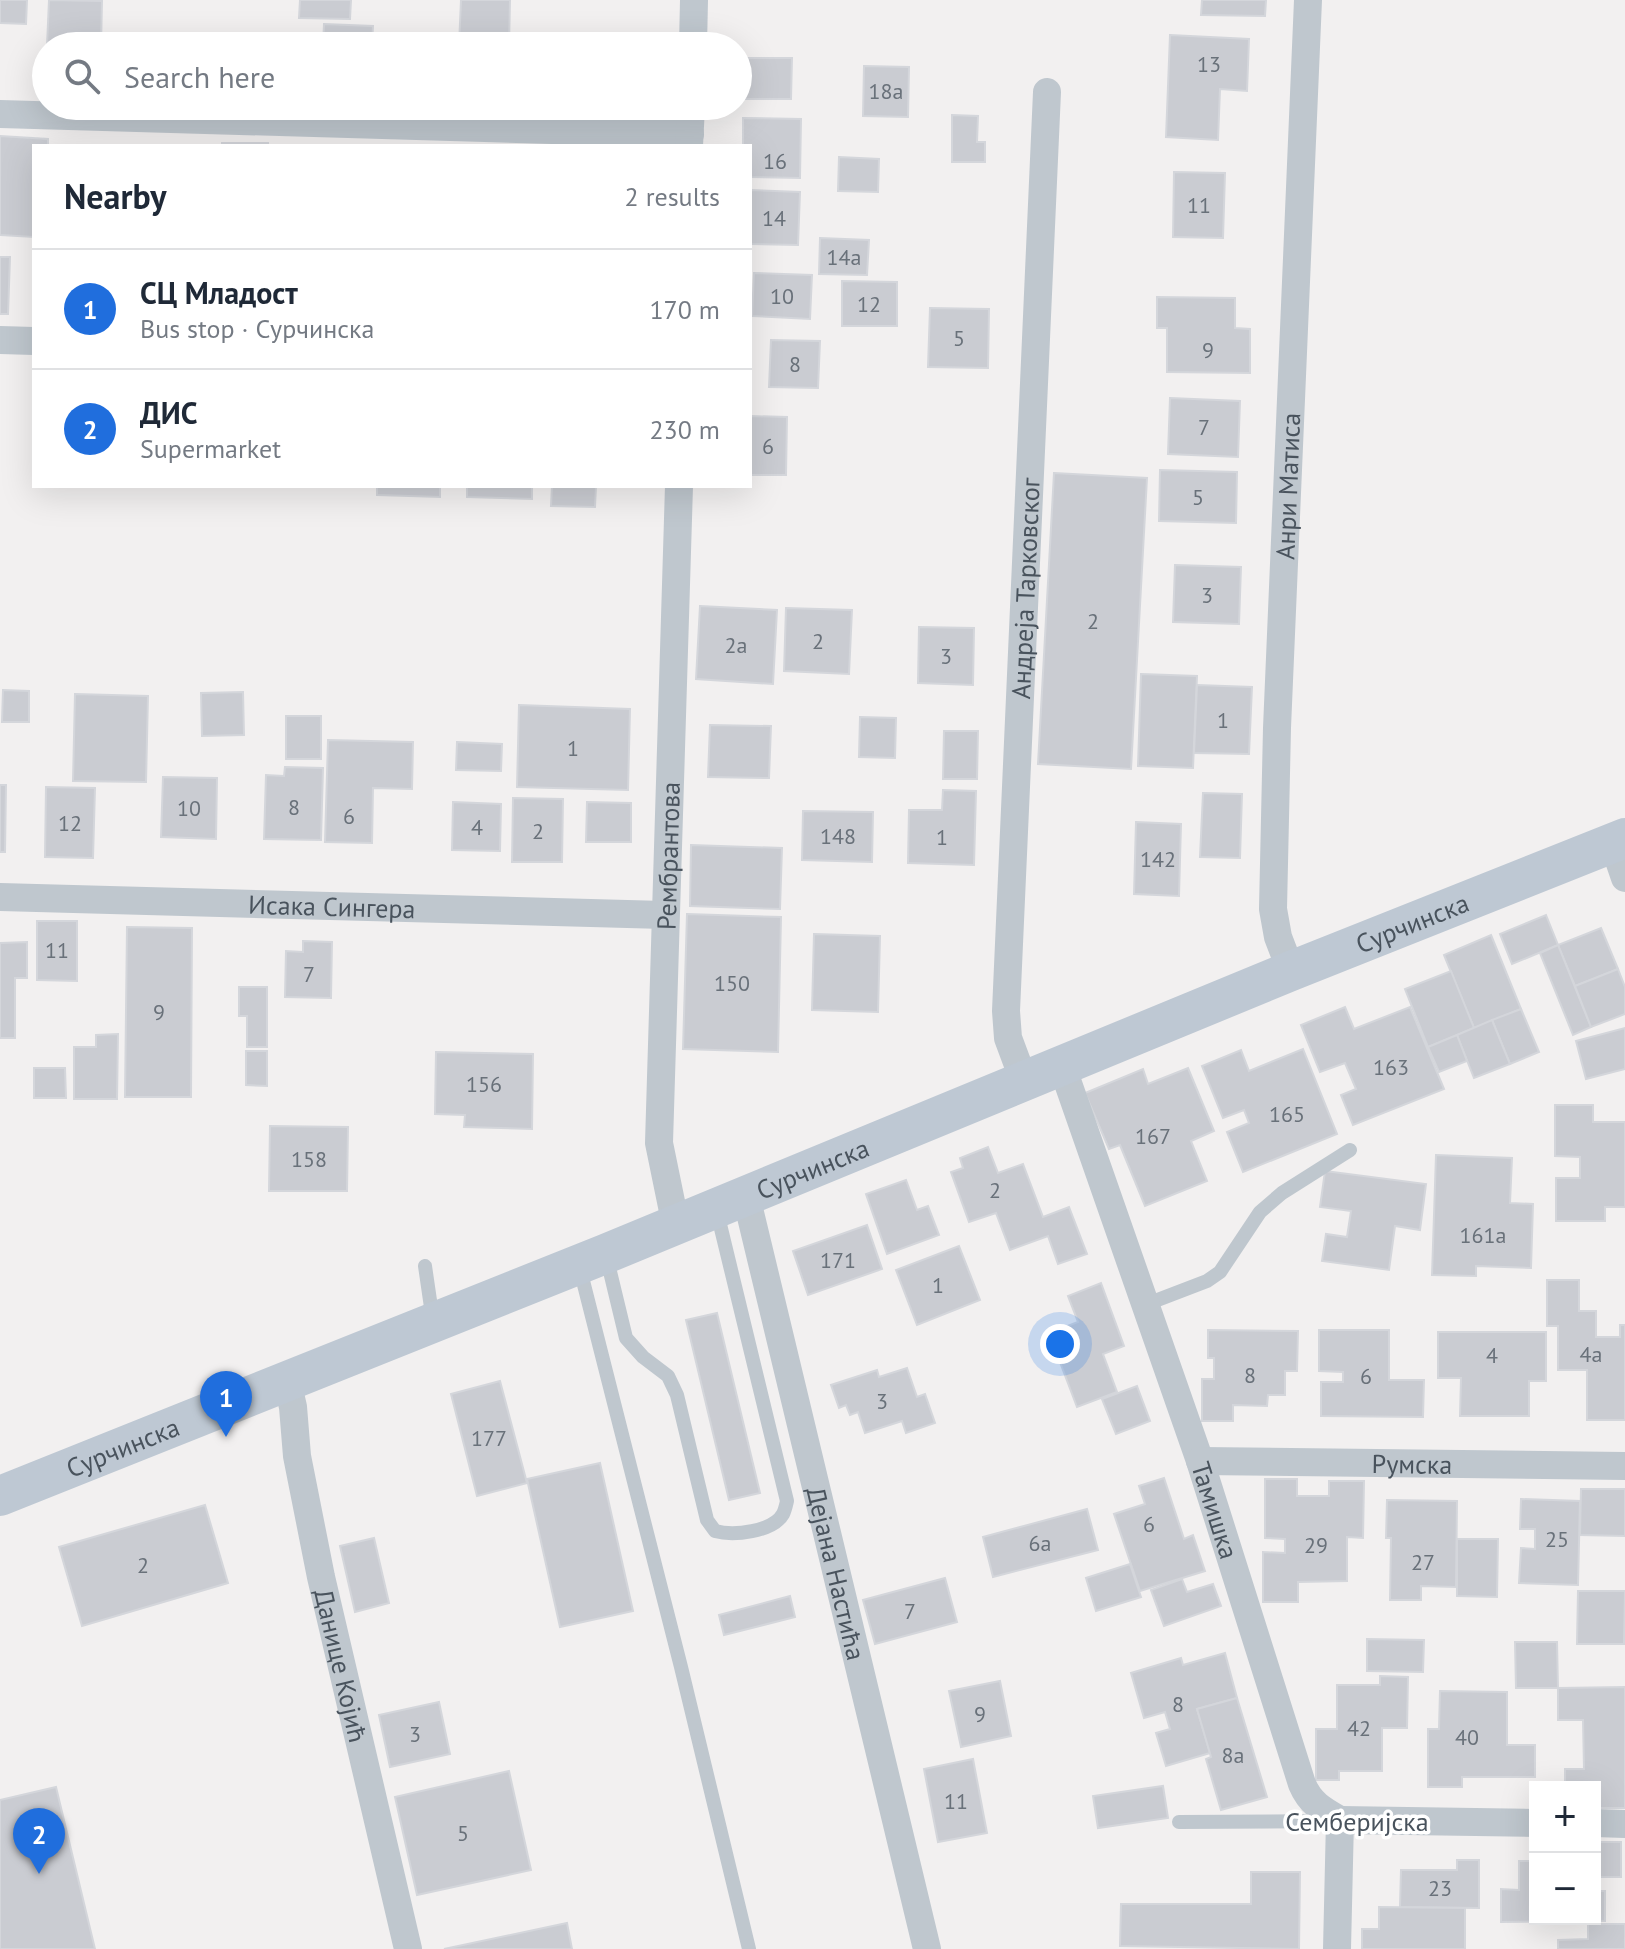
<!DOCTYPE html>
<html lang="en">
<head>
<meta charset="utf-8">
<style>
	body { margin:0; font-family:"PT Sans",sans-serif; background:#f6f6f7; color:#1f2937 }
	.controls { position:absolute; right:24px; bottom:24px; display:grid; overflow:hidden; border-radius:0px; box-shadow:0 8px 32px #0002 }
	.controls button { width:72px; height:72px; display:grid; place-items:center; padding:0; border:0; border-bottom:2px solid #e0e1e3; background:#fff; color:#1f2937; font:40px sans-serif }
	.you { position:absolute; left:1060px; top:1344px; width:28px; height:28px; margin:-20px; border:6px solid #fff; border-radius:50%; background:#1a73e8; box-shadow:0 0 0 12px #1a73e833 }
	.badge { display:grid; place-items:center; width:52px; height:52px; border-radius:50%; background:#206edd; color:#fff; font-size:26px; font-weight:700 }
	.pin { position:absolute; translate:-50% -66px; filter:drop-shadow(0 2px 4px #0008) }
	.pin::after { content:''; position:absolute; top:42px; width:28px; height:24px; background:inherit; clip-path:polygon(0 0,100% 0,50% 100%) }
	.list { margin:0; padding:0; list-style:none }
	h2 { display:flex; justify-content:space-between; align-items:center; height:104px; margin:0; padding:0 32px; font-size:34px }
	h2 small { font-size:26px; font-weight:400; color:#747a83 }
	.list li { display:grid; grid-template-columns:52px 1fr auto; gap:24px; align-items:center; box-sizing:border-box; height:120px; padding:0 32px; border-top:2px solid #e0e1e3 }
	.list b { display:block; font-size:30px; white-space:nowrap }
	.list p { margin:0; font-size:26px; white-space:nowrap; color:#747a83 }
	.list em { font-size:26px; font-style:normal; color:#747a83 }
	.icon { flex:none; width:44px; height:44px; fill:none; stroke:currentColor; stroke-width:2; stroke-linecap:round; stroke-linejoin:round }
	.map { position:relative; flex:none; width:1625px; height:1949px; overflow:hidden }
	.search { position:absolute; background:#fff; box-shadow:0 8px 32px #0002; left:32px; top:32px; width:720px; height:88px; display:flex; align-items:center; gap:20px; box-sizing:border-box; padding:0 28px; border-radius:44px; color:#747a83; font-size:30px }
	.panel { position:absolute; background:#fff; box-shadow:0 8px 32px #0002; left:32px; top:144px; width:720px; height:344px; border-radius:0px }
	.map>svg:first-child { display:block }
	.building { fill:#caccd2; stroke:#d4d6db; stroke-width:2 }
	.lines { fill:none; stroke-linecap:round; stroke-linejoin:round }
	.service { stroke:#bfc7ce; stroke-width:14 }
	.minor { stroke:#bfc7ce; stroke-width:28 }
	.secondary { stroke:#bec8d3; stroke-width:40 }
	.labels { text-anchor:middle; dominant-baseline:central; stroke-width:7; stroke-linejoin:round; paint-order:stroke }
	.number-label { font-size:22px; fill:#69717a }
	.street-label { font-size:26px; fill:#49535d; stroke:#fff }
</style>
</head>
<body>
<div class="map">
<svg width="1625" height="1949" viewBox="0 0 1625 1949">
	<rect width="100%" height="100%" fill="#f2f0f0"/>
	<g class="building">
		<polygon points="0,0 27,0 26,24 0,23"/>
		<polygon points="49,0 102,1 101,46 47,46"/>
		<polygon points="300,0 351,0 350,19 299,18"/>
		<polygon points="461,0 510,0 509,46 459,46"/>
		<polygon points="1202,0 1266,0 1265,16 1201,15"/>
		<polygon points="324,24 373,26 372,46 323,46"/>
		<polygon points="1170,35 1249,39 1247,91 1220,89 1218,140 1166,137"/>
		<polygon points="743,58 792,58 791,99 742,99"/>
		<polygon points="864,66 909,67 908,117 863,116"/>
		<polygon points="952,115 978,116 977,142 985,142 985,162 952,162"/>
		<polygon points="743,118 801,119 800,178 750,177 750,146 743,146"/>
		<polygon points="0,136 48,139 48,146 34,146 34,237 0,235"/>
		<rect x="222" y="143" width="46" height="3"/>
		<polygon points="839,157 879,159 878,192 838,191"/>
		<polygon points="1174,172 1225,173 1223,238 1173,237"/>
		<polygon points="750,190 800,192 798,245 750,244"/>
		<polygon points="820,238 869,240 867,275 819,274"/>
		<polygon points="0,257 10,257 8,314 0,314"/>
		<polygon points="754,273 812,275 810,319 752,316"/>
		<polygon points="842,281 897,282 897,326 842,326"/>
		<polygon points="1157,297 1235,298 1235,328 1250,329 1250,373 1167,372 1167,328 1157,328"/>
		<polygon points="930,308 989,309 988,368 928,367"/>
		<polygon points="771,340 820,341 818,388 769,387"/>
		<polygon points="1170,398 1240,401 1238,457 1168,454"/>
		<polygon points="750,416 787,417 786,475 750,475"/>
		<polygon points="1160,470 1237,472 1236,523 1159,521"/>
		<polygon points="1054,473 1147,478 1131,769 1038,764"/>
		<polygon points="377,486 440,486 440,497 377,495"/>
		<polygon points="467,486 532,486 532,499 467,497"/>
		<polygon points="552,486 596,486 595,507 551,506"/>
		<polygon points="1175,565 1241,567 1239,624 1173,622"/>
		<polygon points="700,606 777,610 773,684 696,679"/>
		<polygon points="786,608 852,610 849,674 784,671"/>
		<polygon points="919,627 974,628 973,685 918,683"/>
		<polygon points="1141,674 1197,676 1193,768 1138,766"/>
		<polygon points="1197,685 1252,687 1249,754 1194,753"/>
		<polygon points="3,690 29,691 29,722 2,722"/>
		<polygon points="243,692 244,735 202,736 201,693"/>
		<polygon points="75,694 148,696 146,782 73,781"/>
		<polygon points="519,705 630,709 628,790 517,787"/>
		<rect x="286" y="716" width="35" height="43"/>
		<polygon points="860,717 896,718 895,758 859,757"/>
		<polygon points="710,725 771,726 769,778 708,777"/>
		<polygon points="944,731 978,731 977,779 943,779"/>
		<polygon points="328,740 413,742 412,789 373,788 372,843 325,842"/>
		<polygon points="457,742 502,744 501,771 456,770"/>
		<polygon points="285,767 323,768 321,840 264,839 266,775 284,776"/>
		<polygon points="163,777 217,778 216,839 161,837"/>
		<polygon points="0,785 6,785 5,852 0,852"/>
		<polygon points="46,787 95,788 93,858 45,857"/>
		<polygon points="943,790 976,791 974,865 908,863 909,810 942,810"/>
		<polygon points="1203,793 1242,794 1240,858 1200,857"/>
		<polygon points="513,798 563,799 562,862 512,862"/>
		<polygon points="453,802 501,804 500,851 452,850"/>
		<polygon points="587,802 631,803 631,842 586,842"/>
		<polygon points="803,811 873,812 872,862 802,860"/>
		<polygon points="1136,822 1181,824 1179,896 1134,894"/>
		<polygon points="691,845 782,848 780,909 690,906"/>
		<polygon points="687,914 781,917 778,1052 683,1049"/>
		<polygon points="1546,915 1558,945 1512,964 1500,934"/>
		<polygon points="37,921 77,921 77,981 37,980"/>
		<polygon points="127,927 192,928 191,1097 125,1097"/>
		<polygon points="1601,928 1618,969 1575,986 1558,945"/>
		<polygon points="814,934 880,936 878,1012 812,1010"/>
		<polygon points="1491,935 1521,1009 1474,1028 1444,955"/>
		<polygon points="303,941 332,942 331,998 285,997 286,951 303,952"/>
		<polygon points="27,942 27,978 15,978 15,1038 0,1038 0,943"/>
		<polygon points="1558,945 1591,1027 1573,1035 1540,953"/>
		<polygon points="1618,969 1625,987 1625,1014 1591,1027 1575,986"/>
		<polygon points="1451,971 1474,1028 1428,1047 1405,989"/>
		<polygon points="239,987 267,987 267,1047 247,1047 247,1016 239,1016"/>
		<polygon points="1345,1007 1354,1029 1410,1007 1444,1089 1353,1125 1341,1095 1356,1089 1345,1063 1320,1072 1301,1025"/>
		<polygon points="1521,1009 1539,1052 1510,1064 1492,1020"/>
		<polygon points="1492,1020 1510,1064 1474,1078 1457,1035"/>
		<polygon points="1625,1028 1625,1069 1586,1079 1576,1041"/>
		<polygon points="118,1034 117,1099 74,1099 74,1047 96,1047 96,1035"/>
		<polygon points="1457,1035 1467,1061 1439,1072 1428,1047"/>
		<polygon points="1303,1049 1337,1134 1243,1172 1227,1132 1249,1123 1244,1110 1223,1118 1202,1066 1241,1050 1249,1071"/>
		<polygon points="246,1051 267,1051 267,1086 246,1085"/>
		<polygon points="436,1052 533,1054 532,1129 464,1127 465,1115 435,1114"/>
		<polygon points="34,1068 65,1068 66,1098 34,1098"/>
		<polygon points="1188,1068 1214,1131 1191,1141 1207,1181 1145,1206 1120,1145 1109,1149 1085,1093 1143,1069 1148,1084"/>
		<polygon points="1555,1105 1593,1105 1593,1122 1625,1122 1625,1207 1605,1207 1605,1221 1556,1221 1556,1178 1580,1178 1580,1157 1555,1156"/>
		<polygon points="270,1126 348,1127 347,1191 269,1191"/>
		<polygon points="988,1147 998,1173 1023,1164 1043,1217 1069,1207 1087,1254 1058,1264 1048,1236 1010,1250 996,1213 969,1222 951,1172 963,1168 960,1158"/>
		<polygon points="1436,1155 1512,1158 1510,1203 1533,1204 1531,1268 1476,1266 1476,1276 1432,1275"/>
		<polygon points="1325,1171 1426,1184 1420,1230 1395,1226 1389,1270 1322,1261 1326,1234 1347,1237 1351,1211 1320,1207"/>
		<polygon points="906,1180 917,1210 928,1206 939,1235 887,1254 866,1194"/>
		<polygon points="867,1225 882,1269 808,1295 793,1251"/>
		<polygon points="959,1246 980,1300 917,1325 896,1270"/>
		<polygon points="1547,1280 1579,1280 1579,1311 1596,1311 1596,1337 1620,1337 1620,1325 1625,1325 1625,1420 1587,1420 1587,1370 1558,1370 1558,1326 1547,1326"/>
		<polygon points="1101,1283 1124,1346 1103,1354 1117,1392 1077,1407 1049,1333 1078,1322 1068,1296"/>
		<polygon points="717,1313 760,1493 729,1500 686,1320"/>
		<polygon points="1208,1330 1298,1331 1297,1371 1285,1371 1285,1395 1268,1395 1267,1406 1233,1405 1233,1421 1202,1421 1202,1379 1214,1379 1214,1358 1208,1358"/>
		<polygon points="1319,1330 1389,1330 1389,1380 1424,1380 1423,1417 1321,1416 1321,1382 1343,1382 1343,1372 1319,1371"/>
		<polygon points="1438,1332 1546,1332 1546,1381 1529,1381 1529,1416 1460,1416 1461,1378 1438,1378"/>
		<polygon points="907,1368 917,1397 925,1394 935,1423 906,1433 902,1421 865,1433 858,1412 850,1415 846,1405 839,1408 831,1385 877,1370 879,1377"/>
		<polygon points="500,1381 527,1483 477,1496 451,1394"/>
		<polygon points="1137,1386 1150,1421 1116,1434 1102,1399"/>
		<polygon points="600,1463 633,1611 560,1627 527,1479"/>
		<polygon points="1164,1478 1184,1539 1193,1535 1205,1571 1140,1591 1114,1514 1145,1504 1139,1486"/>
		<polygon points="1265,1479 1297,1479 1297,1496 1329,1496 1329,1481 1364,1481 1363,1538 1347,1537 1347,1581 1298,1582 1298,1602 1263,1602 1263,1552 1285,1553 1285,1539 1265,1538"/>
		<polygon points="1581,1489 1625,1489 1625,1536 1580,1535"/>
		<polygon points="1521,1499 1580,1501 1578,1585 1519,1583 1521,1548 1535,1549 1535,1529 1520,1529"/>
		<polygon points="1387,1500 1457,1501 1456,1587 1421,1586 1421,1600 1390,1600 1391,1538 1386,1538"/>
		<polygon points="205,1505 228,1583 82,1626 59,1547"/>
		<polygon points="1087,1509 1098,1550 993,1577 983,1537"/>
		<polygon points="374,1538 389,1603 355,1612 340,1546"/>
		<polygon points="1457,1539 1498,1539 1497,1597 1457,1596"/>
		<polygon points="1130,1564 1141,1597 1096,1611 1086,1578"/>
		<polygon points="945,1578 957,1622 875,1644 863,1600"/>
		<polygon points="1182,1579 1187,1592 1213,1584 1221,1606 1164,1626 1151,1590"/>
		<polygon points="1578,1591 1625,1591 1624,1644 1577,1644"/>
		<polygon points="790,1596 795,1617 724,1635 719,1615"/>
		<polygon points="1367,1639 1424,1640 1423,1672 1367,1671"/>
		<polygon points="1515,1642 1557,1642 1558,1688 1516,1688"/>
		<polygon points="1225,1653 1237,1698 1197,1709 1210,1753 1166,1766 1156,1733 1170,1729 1165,1712 1144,1718 1131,1673 1181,1658 1183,1665"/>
		<polygon points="1380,1676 1408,1677 1407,1728 1382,1728 1382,1771 1339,1771 1339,1780 1316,1780 1316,1729 1337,1729 1337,1685 1380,1685"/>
		<polygon points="1000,1681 1011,1736 961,1747 949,1691"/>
		<polygon points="1625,1687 1625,1808 1595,1808 1595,1787 1565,1787 1565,1769 1584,1769 1583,1720 1558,1720 1558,1688"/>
		<polygon points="1440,1691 1507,1692 1507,1745 1535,1745 1535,1777 1462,1777 1462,1787 1428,1787 1428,1729 1439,1729"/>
		<polygon points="1237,1698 1267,1797 1221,1810 1206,1759 1211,1757 1197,1709"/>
		<polygon points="439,1702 450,1754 390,1767 379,1715"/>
		<polygon points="973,1759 987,1833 938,1842 924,1769"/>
		<polygon points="509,1771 531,1870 417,1895 395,1797"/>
		<polygon points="1163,1786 1168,1818 1098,1828 1093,1796"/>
		<polygon points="56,1787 95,1949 0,1949 0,1800"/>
		<rect x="1595" y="1842" width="26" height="35"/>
		<polygon points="1457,1860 1479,1860 1479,1908 1400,1907 1401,1870 1457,1870"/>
		<polygon points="1519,1861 1535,1861 1535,1919 1595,1919 1595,1891 1605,1891 1605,1921 1501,1922 1501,1889 1519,1890"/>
		<polygon points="1251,1872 1300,1872 1299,1949 1120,1946 1121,1904 1251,1904"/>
		<polygon points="1379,1907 1465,1908 1465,1949 1362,1949 1362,1929 1379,1929"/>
		<polygon points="567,1923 572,1949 444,1949"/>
		<polygon points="1588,1924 1625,1924 1625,1949 1558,1949 1558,1940 1588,1939"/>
	</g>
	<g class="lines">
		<g class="service">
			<path d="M606 1255 626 1338 643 1357 668 1376 677 1395 707 1520 715 1531C733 1536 773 1532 783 1514 785 1510 786 1505 787 1501L717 1212"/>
			<polyline points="425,1266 433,1321"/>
			<polyline points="580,1269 681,1667 749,1949"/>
			<polyline points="1147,1304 1207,1281 1220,1272 1260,1212 1282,1193 1350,1150"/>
			<polyline points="1179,1822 1331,1821"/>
		</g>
		<g class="minor">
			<polyline points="693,46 694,0"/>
			<polyline points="0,114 690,134"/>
			<polyline points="689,146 691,106"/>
			<polyline points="0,340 34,341"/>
			<polyline points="1613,843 1625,878"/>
			<path id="s1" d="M0 897 664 915"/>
			<path id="s2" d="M1291 971 1278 937 1273 909 1277 728 1308 0"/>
			<path id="s3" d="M1062 1066 1200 1461 1302 1784C1310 1803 1322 1810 1340 1820L1337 1949"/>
			<path id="s4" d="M1024 1081 1008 1038 1006 1011 1047 92"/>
			<path id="s5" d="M746 1196 927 1949"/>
			<path id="s6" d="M676 1226 659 1143 679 486"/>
			<path id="s7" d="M287 1381 293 1407 297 1456 321 1577 408 1949"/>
			<path id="s8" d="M1200 1461 1625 1466"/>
			<polyline points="1340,1820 1535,1823"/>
			<polyline points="1595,1823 1625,1824"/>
		</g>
		<path class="secondary" id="s9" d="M0 1496 605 1254 1291 971 1625 838"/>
	</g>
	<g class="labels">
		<g class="number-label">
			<text x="1209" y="64">13</text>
			<text x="886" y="91">18a</text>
			<text x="775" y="161">16</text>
			<text x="1199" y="205">11</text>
			<text x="774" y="218">14</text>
			<text x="844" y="257">14a</text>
			<text x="782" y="296">10</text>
			<text x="869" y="304">12</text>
			<text x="959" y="338">5</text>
			<text x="1208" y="350">9</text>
			<text x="795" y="364">8</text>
			<text x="1204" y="427">7</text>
			<text x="768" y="446">6</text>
			<text x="1198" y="497">5</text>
			<text x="1207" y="595">3</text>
			<text x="1093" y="621">2</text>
			<text x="818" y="641">2</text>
			<text x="736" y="645">2a</text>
			<text x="946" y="656">3</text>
			<text x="1223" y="720">1</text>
			<text x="573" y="748">1</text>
			<text x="294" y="807">8</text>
			<text x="189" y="808">10</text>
			<text x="349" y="816">6</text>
			<text x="70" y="823">12</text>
			<text x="477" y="827">4</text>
			<text x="538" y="831">2</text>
			<text x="838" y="836">148</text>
			<text x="942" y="837">1</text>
			<text x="1158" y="859">142</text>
			<text x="57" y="950">11</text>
			<text x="309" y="974">7</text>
			<text x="732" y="983">150</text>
			<text x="159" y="1012">9</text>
			<text x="1391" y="1067">163</text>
			<text x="484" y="1084">156</text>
			<text x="1287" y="1114">165</text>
			<text x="1153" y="1136">167</text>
			<text x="309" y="1159">158</text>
			<text x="995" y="1190">2</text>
			<text x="1483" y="1235">161a</text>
			<text x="838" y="1260">171</text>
			<text x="938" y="1285">1</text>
			<text x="1591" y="1354">4a</text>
			<text x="1492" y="1355">4</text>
			<text x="1250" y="1375">8</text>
			<text x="1366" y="1376">6</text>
			<text x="882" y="1401">3</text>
			<text x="489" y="1438">177</text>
			<text x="1149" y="1524">6</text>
			<text x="1557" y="1539">25</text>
			<text x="1040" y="1543">6a</text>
			<text x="1316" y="1545">29</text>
			<text x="1423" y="1562">27</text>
			<text x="143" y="1565">2</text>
			<text x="910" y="1611">7</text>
			<text x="1178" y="1704">8</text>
			<text x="980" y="1714">9</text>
			<text x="1359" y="1728">42</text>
			<text x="415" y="1734">3</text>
			<text x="1467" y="1737">40</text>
			<text x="1233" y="1755">8a</text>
			<text x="956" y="1801">11</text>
			<text x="463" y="1833">5</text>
			<text x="1440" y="1888">23</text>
		</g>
		<g class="street-label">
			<text stroke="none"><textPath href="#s2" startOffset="488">Анри Матиса</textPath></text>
			<text stroke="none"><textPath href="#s4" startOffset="496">Андреја Тарковског</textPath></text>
			<text stroke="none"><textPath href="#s6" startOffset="372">Рембрантова</textPath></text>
			<text stroke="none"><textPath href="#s1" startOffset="332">Исака Сингера</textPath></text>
			<text stroke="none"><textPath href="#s9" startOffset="1524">Сурчинска</textPath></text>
			<text stroke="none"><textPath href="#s9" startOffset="876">Сурчинска</textPath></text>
			<text stroke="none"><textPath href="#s9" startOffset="132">Сурчинска</textPath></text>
			<text stroke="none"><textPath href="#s8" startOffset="212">Румска</textPath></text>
			<text stroke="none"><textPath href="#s3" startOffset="470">Тамишка</textPath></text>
			<text stroke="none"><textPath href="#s5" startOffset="388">Дејана Настића</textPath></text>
			<text stroke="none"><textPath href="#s7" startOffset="290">Данице Којић</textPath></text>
			<text x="1357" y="1821">Семберијска</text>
		</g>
	</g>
</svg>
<div class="controls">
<button>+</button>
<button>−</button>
</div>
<div class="you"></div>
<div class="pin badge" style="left:226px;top:1437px">1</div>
<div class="pin badge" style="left:39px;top:1874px">2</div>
<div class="search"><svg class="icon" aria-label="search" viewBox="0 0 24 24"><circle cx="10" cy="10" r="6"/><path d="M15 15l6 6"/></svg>Search here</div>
<section class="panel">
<h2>Nearby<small>2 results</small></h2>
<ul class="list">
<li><span class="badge">1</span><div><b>СЦ Младост</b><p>Bus stop · Сурчинска</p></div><em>170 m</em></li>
<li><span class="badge">2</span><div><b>ДИС</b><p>Supermarket</p></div><em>230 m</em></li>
</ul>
</section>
</div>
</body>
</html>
